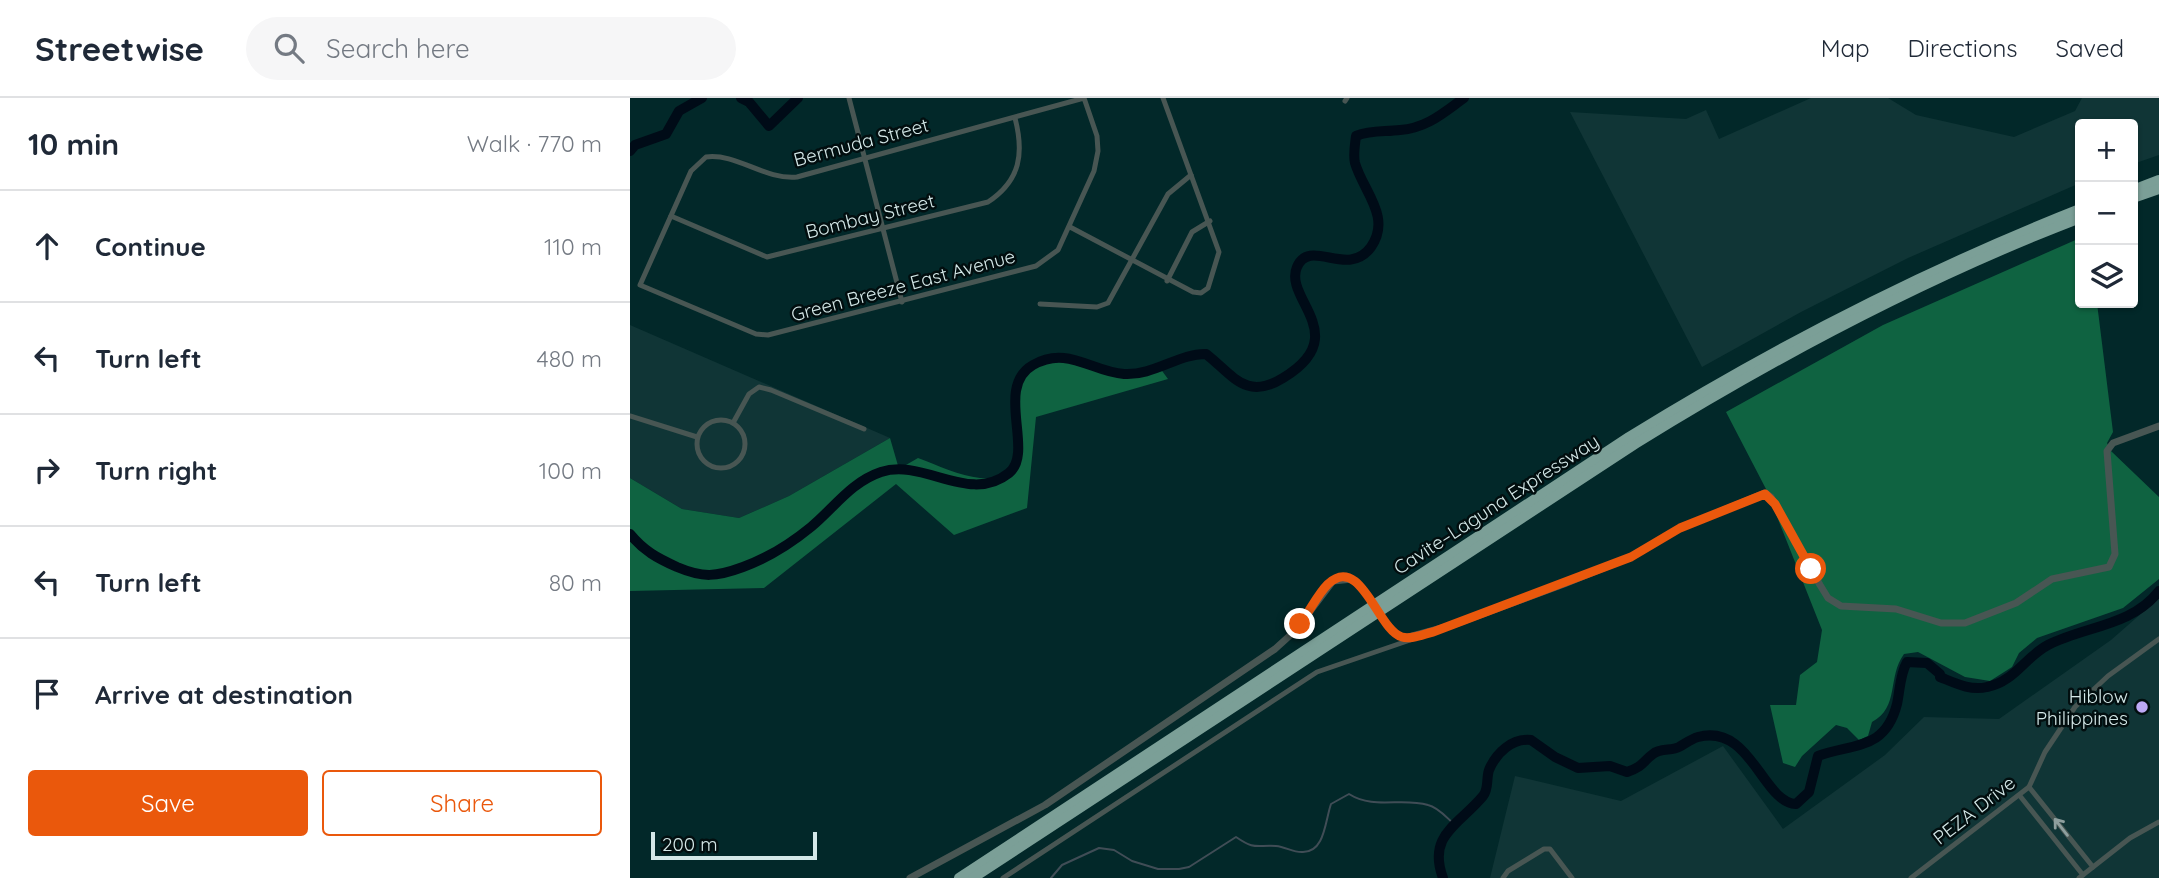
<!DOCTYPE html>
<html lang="en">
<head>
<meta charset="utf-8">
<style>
	body { margin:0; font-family:Quicksand,sans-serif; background:#f6f6f7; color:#1f2937 }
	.controls { position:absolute; right:21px; top:21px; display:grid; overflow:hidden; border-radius:7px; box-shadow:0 2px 5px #0004 }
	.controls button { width:63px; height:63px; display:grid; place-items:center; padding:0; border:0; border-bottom:2px solid #e0e1e3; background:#fff; color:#1f2937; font:35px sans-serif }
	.scale { position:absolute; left:21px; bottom:18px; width:166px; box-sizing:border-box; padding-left:7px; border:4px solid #d4e8e8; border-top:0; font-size:19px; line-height:24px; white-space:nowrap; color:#d4e8e8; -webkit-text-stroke:5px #020e0f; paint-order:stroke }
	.stop { position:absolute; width:21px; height:21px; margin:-16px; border:5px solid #ea580c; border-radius:50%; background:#fff }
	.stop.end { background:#ea580c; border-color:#fff; box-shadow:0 2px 7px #0008 }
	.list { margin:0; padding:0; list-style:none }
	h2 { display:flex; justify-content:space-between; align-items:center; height:91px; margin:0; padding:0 28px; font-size:30px }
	h2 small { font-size:23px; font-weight:400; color:#747a83 }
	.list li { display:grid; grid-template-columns:46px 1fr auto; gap:21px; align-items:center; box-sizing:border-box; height:112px; padding:0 28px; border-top:2px solid #e0e1e3 }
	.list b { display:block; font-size:26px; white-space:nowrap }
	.list em { font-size:23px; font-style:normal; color:#747a83 }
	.actions { display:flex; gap:14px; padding:21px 28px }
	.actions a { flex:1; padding:16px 0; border:2px solid #ea580c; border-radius:7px; text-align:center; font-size:24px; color:#ea580c }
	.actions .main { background:#ea580c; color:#fff }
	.icon { flex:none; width:38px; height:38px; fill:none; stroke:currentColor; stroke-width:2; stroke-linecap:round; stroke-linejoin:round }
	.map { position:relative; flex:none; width:1529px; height:780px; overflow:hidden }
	header { display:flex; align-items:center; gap:42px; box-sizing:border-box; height:98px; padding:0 35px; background:#fff; border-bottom:2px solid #e0e1e3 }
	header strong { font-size:33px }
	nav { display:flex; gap:38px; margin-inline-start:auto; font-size:24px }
	.search { width:490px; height:63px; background:#f6f6f7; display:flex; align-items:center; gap:18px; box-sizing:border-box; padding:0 24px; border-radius:38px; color:#747a83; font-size:26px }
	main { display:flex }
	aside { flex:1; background:#fff }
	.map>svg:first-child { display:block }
	.built { fill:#103536 }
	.forest { fill:#0f6341 }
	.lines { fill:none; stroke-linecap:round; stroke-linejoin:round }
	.stream { stroke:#404d56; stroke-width:2 }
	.river { stroke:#000b17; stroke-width:10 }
	.minor { stroke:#485653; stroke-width:5 }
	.tertiary { stroke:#485653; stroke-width:7 }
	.motorway { stroke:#7b9f97; stroke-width:10 }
	.tertiary-bridge { stroke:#485653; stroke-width:7 }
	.oneway { stroke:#8e9f9e }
	.route { stroke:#ea580c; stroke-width:9 }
	.poi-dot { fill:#bea9f5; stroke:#020e0f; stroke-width:2.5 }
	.labels { text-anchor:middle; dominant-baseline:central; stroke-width:5; stroke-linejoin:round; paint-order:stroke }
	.street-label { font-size:19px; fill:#d4e8e8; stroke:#020e0f }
	.poi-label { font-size:19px; fill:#d4e8e8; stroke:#020e0f; text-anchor:end }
</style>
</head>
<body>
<header>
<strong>Streetwise</strong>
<div class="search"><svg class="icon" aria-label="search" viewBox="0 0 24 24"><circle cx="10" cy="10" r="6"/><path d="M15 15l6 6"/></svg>Search here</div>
<nav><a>Map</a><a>Directions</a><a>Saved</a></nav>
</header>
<main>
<aside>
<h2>10 min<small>Walk · 770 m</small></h2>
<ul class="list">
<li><svg class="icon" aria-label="ahead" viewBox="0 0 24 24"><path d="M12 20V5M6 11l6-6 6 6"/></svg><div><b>Continue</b></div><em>110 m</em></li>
<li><svg class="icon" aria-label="left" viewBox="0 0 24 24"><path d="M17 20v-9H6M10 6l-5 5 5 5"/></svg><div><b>Turn left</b></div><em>480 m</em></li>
<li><svg class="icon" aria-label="right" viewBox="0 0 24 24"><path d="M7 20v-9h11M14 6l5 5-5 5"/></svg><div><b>Turn right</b></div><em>100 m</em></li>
<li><svg class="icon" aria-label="left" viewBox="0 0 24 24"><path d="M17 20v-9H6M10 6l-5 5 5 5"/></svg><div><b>Turn left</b></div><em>80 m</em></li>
<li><svg class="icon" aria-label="arrive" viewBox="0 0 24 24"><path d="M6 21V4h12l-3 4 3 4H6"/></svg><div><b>Arrive at destination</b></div></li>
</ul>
<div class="actions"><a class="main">Save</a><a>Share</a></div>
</aside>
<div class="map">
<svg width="1529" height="780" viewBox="0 0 1529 780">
	<rect width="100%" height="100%" fill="#022829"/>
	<g class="built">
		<polygon points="1181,0 1258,0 1286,17 1384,39 1445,13 1452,0 1529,0 1529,57 1503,66 1503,26 1450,26 1450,85 1278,160 1171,214 1072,269 940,14 1056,21 1076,12 1089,41"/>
		<polygon points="0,227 260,340 159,398 109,420 52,411 0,380"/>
		<polygon points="1529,500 1529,780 860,780 885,678 991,703 1093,648 1153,731 1255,657 1294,619 1369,621 1481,542"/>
	</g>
	<g class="forest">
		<path d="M1450 140V205H1467L1483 334 1477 345 1481 353 1529 399V481L1493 510 1407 540 1389 555 1382 569 1360 583 1335 579 1288 554 1274 556C1257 579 1270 609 1242 624L1238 638 1229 642 1217 630 1206 627 1172 658 1165 669 1153 665 1140 607H1166L1170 577 1187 564 1192 532 1136 391 1096 314 1253 227Z"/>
		<path d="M433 258C451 261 463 270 480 274 498 278 514 274 530 270L538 281 406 319 397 410 324 437 266 386 134 490 0 493V380L52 411 109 420 159 398 260 340 269 371 288 360C307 367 330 378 350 380 415 390 368 306 394 274 403 263 420 261 433 258Z"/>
	</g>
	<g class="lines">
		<path class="stream" d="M421 780 432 767 469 750 484 752 502 763 528 771H549L559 769 606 739C625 752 625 747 646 748 656 749 664 755 673 754 695 754 695 723 701 706L719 696C744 712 771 699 798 707 808 709 817 720 824 726"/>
		<g class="river">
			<polyline points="111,0 119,4 139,28 168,0"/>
			<polyline points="0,53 5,47 36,36 49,13 72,0"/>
			<path d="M0 436C14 453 27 460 47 469 73 480 86 479 113 469 138 460 159 447 181 429 204 410 221 384 251 374 294 360 339 407 379 375 405 354 364 289 403 267 437 247 462 274 494 276 523 278 550 255 576 256 603 277 616 303 653 280 724 237 653 201 667 169 680 139 718 181 741 149 762 119 733 93 725 65 723 57 725 46 726 38 741 32 754 34 770 32 797 30 813 15 834 0"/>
			<path d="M813 780C797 737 829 727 853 698 859 691 856 681 859 672 866 655 882 640 901 642L925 659 948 670 980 668 997 674C1014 668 1012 664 1023 656 1030 650 1042 653 1049 649 1056 645 1061 641 1068 639 1121 625 1132 704 1166 706L1179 694 1188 658C1223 645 1255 653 1267 606 1270 592 1270 576 1277 564L1297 565 1310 576V579C1325 585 1340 593 1357 589 1384 584 1395 559 1418 547 1455 528 1502 528 1529 493"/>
		</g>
		<g class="minor">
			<polyline points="219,0 272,204"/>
			<path d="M454 0 467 38 468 53 464 73 428 152 406 168 138 237 126 236 10 187 61 73 76 59C107 55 134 82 167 79Z"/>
			<polyline points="715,3 717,0"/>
			<path d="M41 118 137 159 358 104C391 82 394 55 385 20"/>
			<polyline points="440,129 563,194 571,195 578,190 589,154 533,0"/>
			<polyline points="537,183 562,134 580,123"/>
			<polyline points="410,206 467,209 478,205 538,96 561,77"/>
			<polyline points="0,318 67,339"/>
			<circle cx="91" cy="346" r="24"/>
			<polyline points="103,325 119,296 129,289 141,292 234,331"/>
			<polyline points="1399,689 1463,769"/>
			<polyline points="1390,698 1453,777"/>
			<polyline points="373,780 687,574 786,540"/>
			<polyline points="873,780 878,773 914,751 920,751 942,780"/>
			<polyline points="1281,780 1399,689 1415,654 1445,609 1478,578 1529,541"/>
			<polyline points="1449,780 1500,740 1529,724"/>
		</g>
		<g class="tertiary">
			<polyline points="755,524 768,538 775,540 823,527 934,486 1001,459 1050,430 1135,395 1141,399 1190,487 1198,500 1211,508 1266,511 1311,525 1335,525 1386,505 1422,481 1479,469 1485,456 1477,353 1483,345 1529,328"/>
			<polyline points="280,780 415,707 645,551 666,532 703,483 722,481 736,495"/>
		</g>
		<g class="motorway">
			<polyline points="1503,92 1529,82"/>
			<polyline points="1503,100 1529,91"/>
			<path d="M329 780 999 339C1143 250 1293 173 1450 111"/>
			<path d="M343 780 1005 346C1147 258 1294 180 1450 120"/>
		</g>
		<polyline class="tertiary-bridge" points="736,495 755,524"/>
	</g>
	<defs><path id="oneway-shaft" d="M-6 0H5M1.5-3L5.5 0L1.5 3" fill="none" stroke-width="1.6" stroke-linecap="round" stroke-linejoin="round" transform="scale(1.75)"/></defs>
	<use class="oneway" href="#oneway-shaft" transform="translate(1431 729) rotate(-128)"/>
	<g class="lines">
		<path class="route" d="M670 526C680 513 687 497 698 486 731 455 748 533 772 539 781 542 794 536 803 534L1001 459 1050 430 1135 396 1145 406 1181 471"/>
	</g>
	<circle class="poi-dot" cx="1512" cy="609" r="7"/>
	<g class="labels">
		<g class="street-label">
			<text transform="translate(231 44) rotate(-15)">Bermuda Street</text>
			<text transform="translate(240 118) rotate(-14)">Bombay Street</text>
			<text transform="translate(273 187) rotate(-15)">Green Breeze East Avenue</text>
			<text transform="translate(866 406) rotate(-33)">Cavite–Laguna Expressway</text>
			<text transform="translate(1344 712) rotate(-38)">PEZA Drive</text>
		</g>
		<g class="poi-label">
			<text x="1498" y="598">Hiblow<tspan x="1498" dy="22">Philippines</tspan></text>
		</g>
	</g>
</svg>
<div class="controls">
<button>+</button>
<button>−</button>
<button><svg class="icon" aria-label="layers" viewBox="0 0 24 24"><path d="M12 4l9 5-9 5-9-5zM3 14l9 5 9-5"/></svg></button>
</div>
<div class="scale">200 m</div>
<div class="stop" style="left:1181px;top:471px"></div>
<div class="stop end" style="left:670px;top:526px"></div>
</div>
</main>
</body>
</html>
